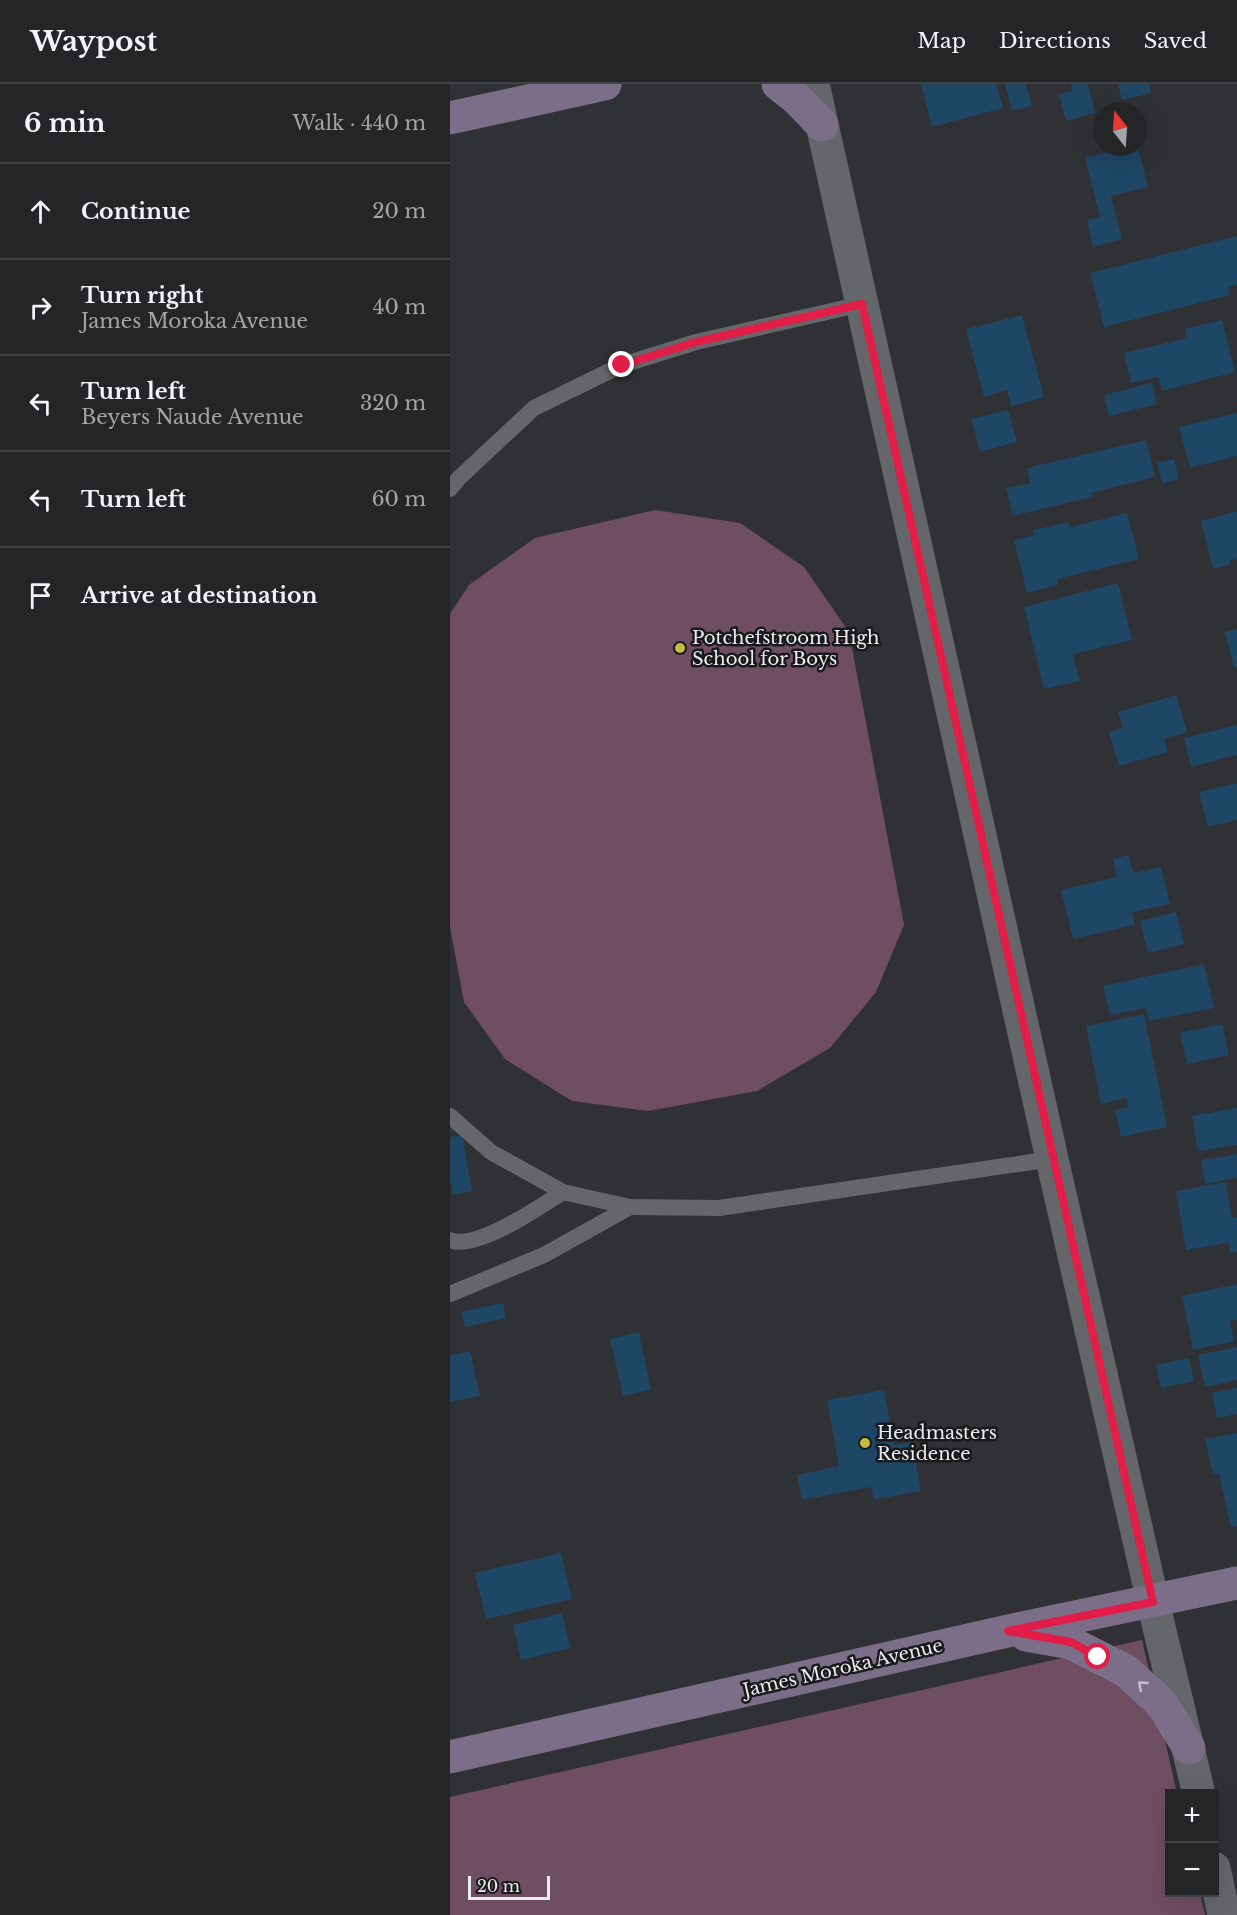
<!DOCTYPE html>
<html lang="en">
<head>
<meta charset="utf-8">
<style>
	body { margin:0; font-family:"Libre Baskerville",serif; background:#303133; color:#f1f3f6 }
	.controls { position:absolute; right:18px; bottom:18px; display:grid; overflow:hidden; border-radius:0px; box-shadow:0 6px 24px #0002 }
	.controls button { width:54px; height:54px; display:grid; place-items:center; padding:0; border:0; border-bottom:2px solid #414244; background:#242527; color:#f1f3f6; font:30px sans-serif }
	.compass { position:absolute; left:643px; top:18px; width:54px; height:54px; border-radius:50%; background:#242527; box-shadow:0 6px 24px #0002; rotate:343deg }
	.scale { position:absolute; left:18px; bottom:15px; width:82px; box-sizing:border-box; padding-left:6px; border:3px solid #ececef; border-top:0; font-size:16px; line-height:21px; white-space:nowrap; color:#ececef; -webkit-text-stroke:4px #18191a; paint-order:stroke }
	.stop { position:absolute; width:18px; height:18px; margin:-14px; border:4px solid #e11d48; border-radius:50%; background:#fff }
	.stop.end { background:#e11d48; border-color:#fff; box-shadow:0 2px 6px #0008 }
	.list { margin:0; padding:0; list-style:none }
	h2 { display:flex; justify-content:space-between; align-items:center; height:78px; margin:0; padding:0 24px; font-size:26px }
	h2 small { font-size:20px; font-weight:400; color:#a3a5a7 }
	.list li { display:grid; grid-template-columns:39px 1fr auto; gap:18px; align-items:center; box-sizing:border-box; height:96px; padding:0 24px; border-top:2px solid #414244 }
	.list b { display:block; font-size:22px; white-space:nowrap }
	.list p { margin:0; font-size:20px; white-space:nowrap; color:#a3a5a7 }
	.list em { font-size:20px; font-style:normal; color:#a3a5a7 }
	.icon { flex:none; width:33px; height:33px; fill:none; stroke:currentColor; stroke-width:2; stroke-linecap:round; stroke-linejoin:round }
	.map { position:relative; flex:none; width:787px; height:1831px; overflow:hidden }
	header { display:flex; align-items:center; gap:36px; box-sizing:border-box; height:84px; padding:0 30px; background:#242527; border-bottom:2px solid #414244 }
	header strong { font-size:28px }
	nav { display:flex; gap:33px; margin-inline-start:auto; font-size:21px }
	main { display:flex }
	aside { flex:1; background:#242527 }
	.map>svg:first-child { display:block }
	.green { fill:#704e61 }
	.building { fill:#1e4665 }
	.lines { fill:none; stroke-linecap:round; stroke-linejoin:round }
	.lane { stroke:#65666a; stroke-width:16 }
	.street { stroke:#65666a; stroke-width:33 }
	.secondary { stroke:#7c6e89; stroke-width:33 }
	.oneway { stroke:#c5c0cb }
	.route { stroke:#e11d48; stroke-width:8 }
	.poi-dot { fill:#c1be40; stroke:#18191a; stroke-width:2 }
	.labels { text-anchor:middle; dominant-baseline:central; stroke-width:5; stroke-linejoin:round; paint-order:stroke }
	.poi-label { font-size:18px; fill:#ececef; stroke:#18191a; text-anchor:start }
	.street-label { font-size:18px; fill:#ececef; stroke:#18191a }
</style>
</head>
<body>
<header>
<strong>Waypost</strong>
<nav><a>Map</a><a>Directions</a><a>Saved</a></nav>
</header>
<main>
<aside>
<h2>6 min<small>Walk · 440 m</small></h2>
<ul class="list">
<li><svg class="icon" aria-label="ahead" viewBox="0 0 24 24"><path d="M12 20V5M6 11l6-6 6 6"/></svg><div><b>Continue</b></div><em>20 m</em></li>
<li><svg class="icon" aria-label="right" viewBox="0 0 24 24"><path d="M7 20v-9h11M14 6l5 5-5 5"/></svg><div><b>Turn right</b><p>James Moroka Avenue</p></div><em>40 m</em></li>
<li><svg class="icon" aria-label="left" viewBox="0 0 24 24"><path d="M17 20v-9H6M10 6l-5 5 5 5"/></svg><div><b>Turn left</b><p>Beyers Naude Avenue</p></div><em>320 m</em></li>
<li><svg class="icon" aria-label="left" viewBox="0 0 24 24"><path d="M17 20v-9H6M10 6l-5 5 5 5"/></svg><div><b>Turn left</b></div><em>60 m</em></li>
<li><svg class="icon" aria-label="arrive" viewBox="0 0 24 24"><path d="M6 21V4h12l-3 4 3 4H6"/></svg><div><b>Arrive at destination</b></div></li>
</ul>
</aside>
<div class="map">
<svg width="787" height="1831" viewBox="0 0 787 1831">
	<rect width="100%" height="100%" fill="#303134"/>
	<g class="green">
		<polygon points="205,426 290,439 354,483 399,548 454,841 426,908 380,964 307,1007 198,1027 122,1017 55,975 14,918 0,843 0,530 19,501 85,454"/>
		<polygon points="692,1556 727,1709 720,1710 720,1808 750,1809 755,1831 0,1831 0,1713"/>
	</g>
	<g class="building">
		<polygon points="471,0 546,0 553,24 482,43"/>
		<polygon points="555,0 576,0 582,22 562,27"/>
		<polygon points="621,0 638,0 645,29 616,37 609,10 622,7"/>
		<polygon points="668,0 699,0 701,9 672,16"/>
		<polygon points="679,63 688,63 698,103 661,112 672,155 643,163 637,136 650,133 635,74"/>
		<polygon points="787,152 787,201 778,203 780,211 654,243 640,189"/>
		<polygon points="572,231 594,313 561,322 557,306 534,313 516,245"/>
		<polygon points="772,236 785,288 712,307 708,293 681,299 674,269 737,254 735,245"/>
		<polygon points="702,299 707,320 659,332 654,311"/>
		<polygon points="558,326 567,358 530,368 521,335"/>
		<polygon points="787,329 787,372 740,384 729,343"/>
		<polygon points="696,356 705,393 641,409 642,413 563,432 556,404 580,399 577,384"/>
		<polygon points="724,375 729,395 712,400 707,379"/>
		<polygon points="787,427 787,475 780,477 781,480 763,485 751,437"/>
		<polygon points="677,429 689,475 607,495 608,501 577,509 564,456 584,451 583,446 619,438 620,443"/>
		<polygon points="668,499 682,556 623,570 630,597 594,605 574,523"/>
		<polygon points="787,545 787,583 784,583 775,548"/>
		<polygon points="726,611 737,648 714,655 718,668 669,682 659,648 673,644 668,628"/>
		<polygon points="787,641 787,671 741,683 734,654"/>
		<polygon points="787,699 787,736 758,743 749,708"/>
		<polygon points="679,771 683,789 711,783 720,820 682,828 685,841 623,855 611,806 667,793 663,775"/>
		<polygon points="726,828 734,860 698,869 690,837"/>
		<polygon points="754,880 764,924 699,937 696,924 660,931 653,902"/>
		<polygon points="694,930 717,1043 671,1053 665,1026 678,1023 677,1014 651,1020 636,942"/>
		<polygon points="772,940 779,971 737,980 730,949"/>
		<polygon points="787,1024 787,1061 748,1067 742,1032"/>
		<polygon points="12,1051 22,1107 3,1111 0,1094 0,1053"/>
		<polygon points="787,1070 787,1094 755,1100 751,1076"/>
		<polygon points="776,1098 782,1134 787,1133 787,1168 780,1169 778,1159 736,1166 726,1107"/>
		<polygon points="787,1200 787,1236 780,1237 784,1257 743,1266 732,1212"/>
		<polygon points="53,1219 56,1234 15,1243 11,1228"/>
		<polygon points="189,1248 201,1306 173,1312 160,1255"/>
		<polygon points="787,1263 787,1296 755,1303 748,1271"/>
		<polygon points="20,1267 30,1312 0,1318 0,1272"/>
		<polygon points="739,1274 744,1297 711,1304 706,1281"/>
		<polygon points="787,1304 787,1330 767,1334 762,1309"/>
		<polygon points="434,1306 444,1361 462,1358 471,1407 424,1416 421,1403 352,1416 347,1391 389,1382 377,1316"/>
		<polygon points="787,1349 787,1442 781,1443 769,1390 763,1391 755,1355"/>
		<polygon points="111,1469 122,1515 36,1535 25,1489"/>
		<polygon points="112,1529 120,1564 71,1576 63,1541"/>
	</g>
	<g class="lines">
		<g class="lane">
			<polyline points="0,405 8,395 84,324 172,281 246,258 412,220"/>
			<polyline points="0,1032 41,1068 113,1108 180,1123 269,1124 602,1075"/>
			<path d="M0 1156C26 1167 90 1123 113 1108"/>
			<polyline points="0,1210 94,1171 180,1123"/>
		</g>
		<g class="street">
			<polyline points="363,0 602,1075 703,1518 749,1710"/>
			<polyline points="764,1784 774,1831"/>
		</g>
		<g class="secondary">
			<polyline points="328,0 347,15 372,41"/>
			<polyline points="0,34 155,0"/>
			<polyline points="576,1551 621,1559 676,1587 712,1620 739,1664"/>
			<polyline points="0,1673 558,1547 787,1499"/>
		</g>
	</g>
	<defs><path id="oneway-chevron" d="M-2-3.5L2.5 0L-2 3.5" fill="none" stroke-width="1.6" stroke-linecap="round" stroke-linejoin="round" transform="scale(1.5)"/></defs>
	<use class="oneway" href="#oneway-chevron" transform="translate(692 1601) rotate(-139)"/>
	<g class="lines">
		<polyline class="route" points="172,281 246,258 412,220 703,1518 558,1547 621,1558 648,1573"/>
	</g>
	<g class="poi-dot">
		<circle cx="230" cy="564" r="6"/>
		<circle cx="415" cy="1359" r="6"/>
	</g>
	<g class="labels">
		<g class="poi-label">
			<text x="242" y="554">Potchefstroom High<tspan x="242" dy="21">School for Boys</tspan></text>
			<text x="427" y="1349">Headmasters<tspan x="427" dy="21">Residence</tspan></text>
		</g>
		<g class="street-label">
			<text transform="translate(393 1584) rotate(-13)">James Moroka Avenue</text>
		</g>
	</g>
</svg>
<div class="controls">
<button>+</button>
<button>−</button>
</div>
<svg class="compass" viewBox="-18 -18 36 36"><path d="M0-13l5 13h-10z" fill="#e53935"/><path d="M0 13l5-13h-10z" fill="#a3a5a7"/></svg>
<div class="scale">20 m</div>
<div class="stop" style="left:648px;top:1573px"></div>
<div class="stop end" style="left:172px;top:281px"></div>
</div>
</main>
</body>
</html>
